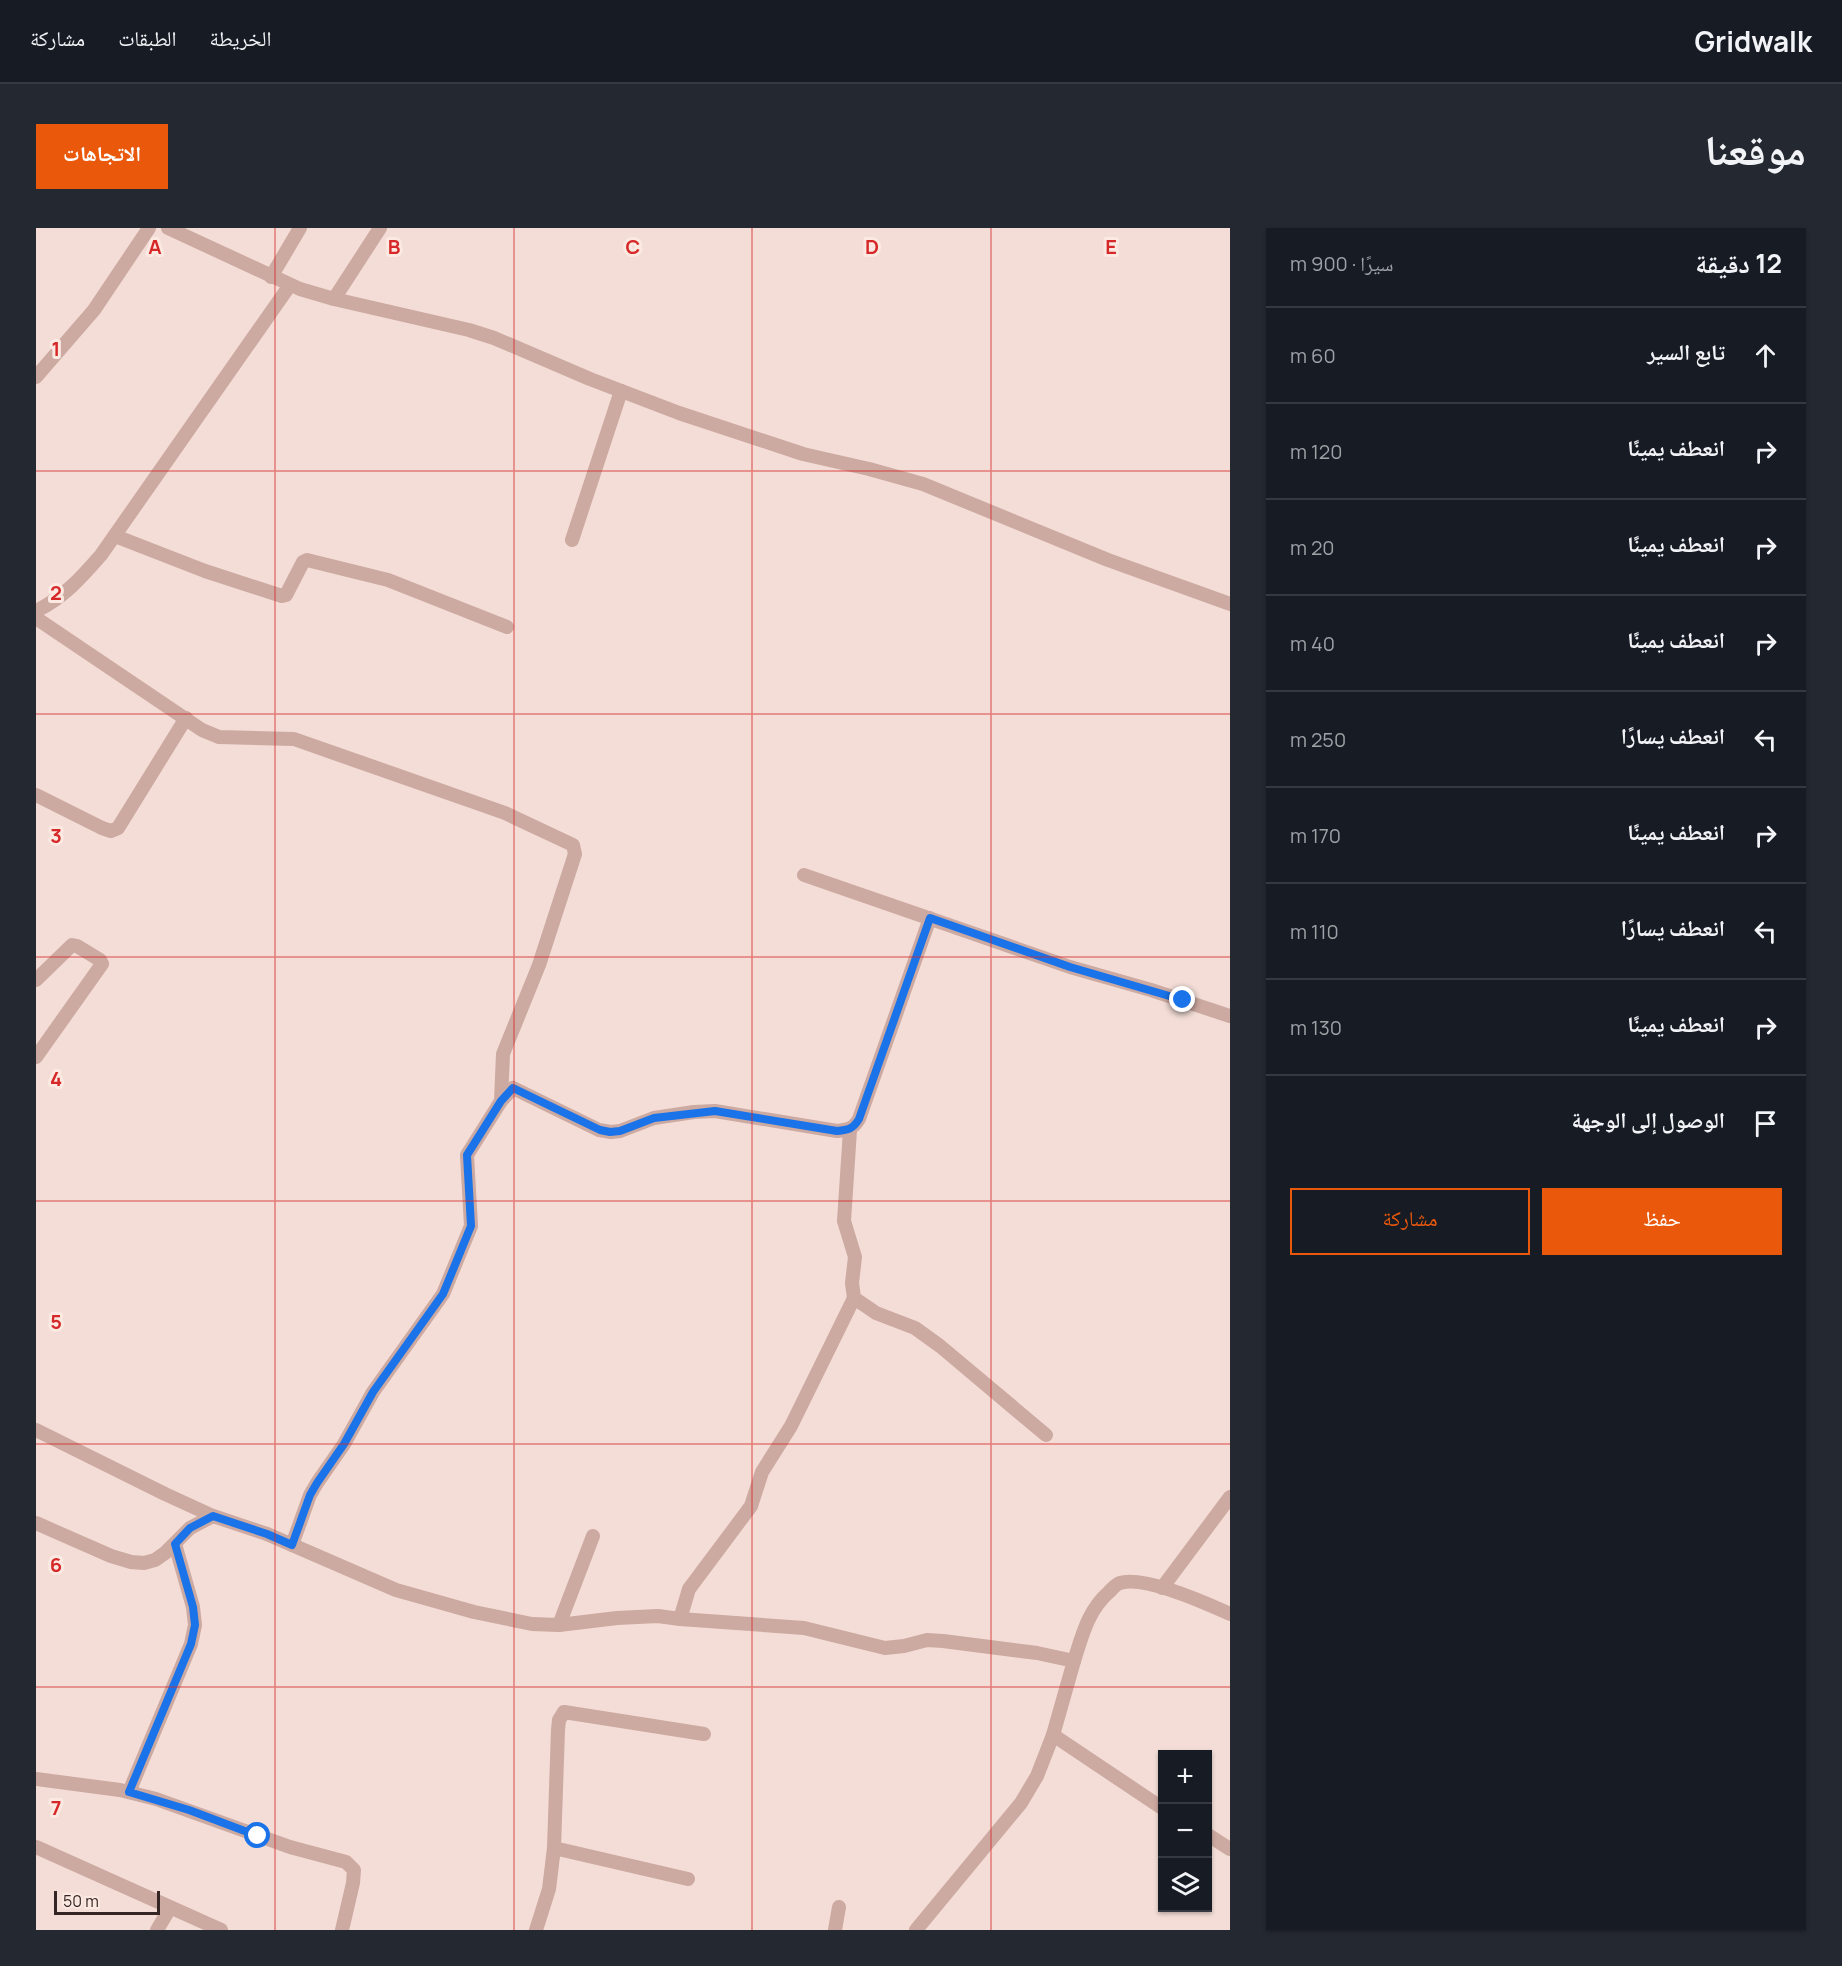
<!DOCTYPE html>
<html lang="ar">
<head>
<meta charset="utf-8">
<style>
	body { margin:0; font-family:Manrope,"Noto Naskh Arabic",sans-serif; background:#242831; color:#f1f3f6; direction:rtl }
	.controls { position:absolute; right:18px; bottom:18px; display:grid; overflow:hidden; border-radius:0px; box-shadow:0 2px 4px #0004 }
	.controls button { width:54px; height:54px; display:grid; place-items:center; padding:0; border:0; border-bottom:2px solid #363941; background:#171b24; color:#f1f3f6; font:30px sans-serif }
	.scale { position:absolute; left:18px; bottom:15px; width:106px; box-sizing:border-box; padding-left:6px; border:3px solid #352525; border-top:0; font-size:16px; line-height:21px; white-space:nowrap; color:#352525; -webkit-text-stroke:4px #fbe9e2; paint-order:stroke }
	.stop { position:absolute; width:18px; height:18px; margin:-14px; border:4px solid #1a73e8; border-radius:50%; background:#fff }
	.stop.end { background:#1a73e8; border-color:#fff; box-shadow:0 2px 6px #0008 }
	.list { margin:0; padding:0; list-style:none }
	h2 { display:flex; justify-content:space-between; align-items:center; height:78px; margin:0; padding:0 24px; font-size:26px }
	h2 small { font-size:20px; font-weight:400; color:#9ea1a6 }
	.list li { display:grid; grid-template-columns:39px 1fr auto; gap:18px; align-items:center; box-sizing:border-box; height:96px; padding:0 24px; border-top:2px solid #363941 }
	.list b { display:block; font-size:22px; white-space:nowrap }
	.list em { font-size:20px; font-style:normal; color:#9ea1a6 }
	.actions { display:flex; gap:12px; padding:18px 24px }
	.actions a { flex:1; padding:14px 0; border:2px solid #ea580c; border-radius:0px; text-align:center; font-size:21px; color:#ea580c }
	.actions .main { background:#ea580c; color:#fff }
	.icon { flex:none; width:33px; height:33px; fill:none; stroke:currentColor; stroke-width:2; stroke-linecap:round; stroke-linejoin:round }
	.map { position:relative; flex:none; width:1194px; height:1702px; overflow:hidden; direction:ltr; border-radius:0px }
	header { display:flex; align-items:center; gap:36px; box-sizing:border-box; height:84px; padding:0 30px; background:#171b24; border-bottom:2px solid #363941 }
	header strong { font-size:28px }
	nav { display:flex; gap:33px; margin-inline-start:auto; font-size:21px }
	.intro { display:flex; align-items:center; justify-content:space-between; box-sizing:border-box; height:144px; padding:0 36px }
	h1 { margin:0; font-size:42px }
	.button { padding:15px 27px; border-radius:0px; background:#ea580c; color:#fff; font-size:21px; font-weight:700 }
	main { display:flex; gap:36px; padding:0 36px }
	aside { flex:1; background:#171b24; border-radius:0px; box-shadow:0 2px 4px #0004 }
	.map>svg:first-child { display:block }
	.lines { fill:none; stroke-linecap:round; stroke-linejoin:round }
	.minor { stroke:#cca9a1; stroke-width:14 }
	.route { stroke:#1a73e8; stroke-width:8 }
	.grid { fill:none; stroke:#d62828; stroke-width:1.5; stroke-opacity:0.55 }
	.grid-label { font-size:20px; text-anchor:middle; font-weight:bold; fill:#d62828; stroke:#fbe9e2; stroke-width:6; stroke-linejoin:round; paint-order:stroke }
</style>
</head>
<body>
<header>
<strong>Gridwalk</strong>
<nav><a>الخريطة</a><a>الطبقات</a><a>مشاركة</a></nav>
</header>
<div class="intro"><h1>موقعنا</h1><a class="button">الاتجاهات</a></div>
<main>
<aside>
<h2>12 دقيقة<small>سيرًا · 900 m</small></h2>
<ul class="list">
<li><svg class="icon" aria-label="ahead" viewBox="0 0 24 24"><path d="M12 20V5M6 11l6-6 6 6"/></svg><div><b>تابع السير</b></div><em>60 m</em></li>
<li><svg class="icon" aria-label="right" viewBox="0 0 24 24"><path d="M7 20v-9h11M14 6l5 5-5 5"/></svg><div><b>انعطف يمينًا</b></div><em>120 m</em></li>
<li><svg class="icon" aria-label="right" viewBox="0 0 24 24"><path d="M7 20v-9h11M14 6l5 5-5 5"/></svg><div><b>انعطف يمينًا</b></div><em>20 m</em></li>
<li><svg class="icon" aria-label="right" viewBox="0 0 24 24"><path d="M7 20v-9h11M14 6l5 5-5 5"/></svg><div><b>انعطف يمينًا</b></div><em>40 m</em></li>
<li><svg class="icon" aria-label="left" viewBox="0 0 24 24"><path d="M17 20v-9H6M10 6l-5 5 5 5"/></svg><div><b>انعطف يسارًا</b></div><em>250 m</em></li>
<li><svg class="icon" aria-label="right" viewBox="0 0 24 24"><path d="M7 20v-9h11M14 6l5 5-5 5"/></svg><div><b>انعطف يمينًا</b></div><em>170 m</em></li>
<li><svg class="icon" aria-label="left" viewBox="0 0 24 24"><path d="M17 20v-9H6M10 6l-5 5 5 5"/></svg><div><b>انعطف يسارًا</b></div><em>110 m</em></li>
<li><svg class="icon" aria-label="right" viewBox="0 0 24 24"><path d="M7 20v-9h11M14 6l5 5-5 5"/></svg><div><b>انعطف يمينًا</b></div><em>130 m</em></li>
<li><svg class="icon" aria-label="arrive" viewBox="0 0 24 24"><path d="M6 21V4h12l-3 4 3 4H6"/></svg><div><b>الوصول إلى الوجهة</b></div></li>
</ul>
<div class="actions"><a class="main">حفظ</a><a>مشاركة</a></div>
</aside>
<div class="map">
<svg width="1194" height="1702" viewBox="0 0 1194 1702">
	<rect width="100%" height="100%" fill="#f3ddd6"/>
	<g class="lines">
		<g class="minor">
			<polyline points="132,0 264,61 298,71 433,102 458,110 554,151 643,185 767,226 833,241 887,256 1072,332 1194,376"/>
			<polyline points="235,49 264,0"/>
			<polyline points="298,71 344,0"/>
			<polyline points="0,149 58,82 113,0"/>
			<polyline points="79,308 169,343 246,368 250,367 267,334 271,332 352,352 471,399"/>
			<polyline points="536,312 585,163"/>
			<path d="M0 383C27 370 45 350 65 327L254 57"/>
			<polyline points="0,390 166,502 183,509 258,511 469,585 537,617 539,626 503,737 467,826 465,873"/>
			<polyline points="0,567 66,600 75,603 82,600 150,490"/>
			<polyline points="768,647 1034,739 1115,762 1194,788"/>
			<polyline points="0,752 36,717 41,718 64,732 66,736 0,829"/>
			<polyline points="814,902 808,993 819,1029 816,1055 818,1070 840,1085 879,1100 904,1118 1010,1207"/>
			<polyline points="0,1202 129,1266 177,1288"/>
			<polyline points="0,1295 75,1328 95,1334 108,1335 119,1332 129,1325 154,1300 177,1288 231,1306 360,1362 438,1384 496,1396 523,1397 581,1390 622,1388 644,1391 768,1400 849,1420 868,1418 891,1412 907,1413 1001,1425 1038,1433 1017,1507 1001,1548 985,1575 880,1702"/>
			<path d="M256 1317 274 1267 281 1255 308 1216 337 1164 407 1066 435 998 431 927 465 873 477 860 563 902 575 904 584 903 618 890 658 884 679 883 801 903C812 902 817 901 823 891L894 690"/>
			<polyline points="1126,1360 1194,1269"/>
			<polyline points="644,1391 653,1361 715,1278 726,1244 755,1198 818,1070"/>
			<polyline points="523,1397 557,1308"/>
			<path d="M1038 1433C1046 1408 1052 1382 1073 1364 1076 1361 1080 1356 1084 1355 1108 1347 1170 1375 1194 1386"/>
			<polyline points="1017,1507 1126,1580"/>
			<polyline points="0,1551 84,1562 120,1571 254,1619 310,1634 318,1642 317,1655 306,1702"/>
			<polyline points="93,1564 155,1416 159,1397 157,1379 139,1316"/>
			<polyline points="1172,1607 1194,1621"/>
			<polyline points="0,1619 185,1702"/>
			<polyline points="518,1620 652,1651"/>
			<polyline points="121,1702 134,1680"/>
			<polyline points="500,1702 513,1661 518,1620 522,1502 523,1492 528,1484 668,1506"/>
			<polyline points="799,1702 803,1679"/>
		</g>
	</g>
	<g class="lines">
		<path class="route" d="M222 1608 153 1582 93 1564 155 1416 159 1397 157 1379 139 1316 154 1300 177 1288 231 1306 256 1317 274 1267 281 1255 308 1216 337 1164 407 1066 435 998 431 927 465 873 477 860 564 902 574 904 584 903 618 890 679 883 801 903C812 902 817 901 823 891L894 690 1034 739 1147 772"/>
	</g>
	<path class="grid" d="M239 0V1702M478 0V1702M716 0V1702M955 0V1702M0 243H1194M0 486H1194M0 729H1194M0 973H1194M0 1216H1194M0 1459H1194"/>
	<g class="grid-label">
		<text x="119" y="26">A</text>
		<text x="358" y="26">B</text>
		<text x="597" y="26">C</text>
		<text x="836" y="26">D</text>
		<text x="1075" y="26">E</text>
		<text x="20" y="128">1</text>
		<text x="20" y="372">2</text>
		<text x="20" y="615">3</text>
		<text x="20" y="858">4</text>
		<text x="20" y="1101">5</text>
		<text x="20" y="1344">6</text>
		<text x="20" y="1587">7</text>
	</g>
</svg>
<div class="controls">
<button>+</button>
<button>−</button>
<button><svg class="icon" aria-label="layers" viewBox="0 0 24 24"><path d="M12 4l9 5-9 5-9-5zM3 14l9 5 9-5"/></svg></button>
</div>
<div class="scale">50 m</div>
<div class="stop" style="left:222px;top:1608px"></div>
<div class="stop end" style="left:1147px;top:772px"></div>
</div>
</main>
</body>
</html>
